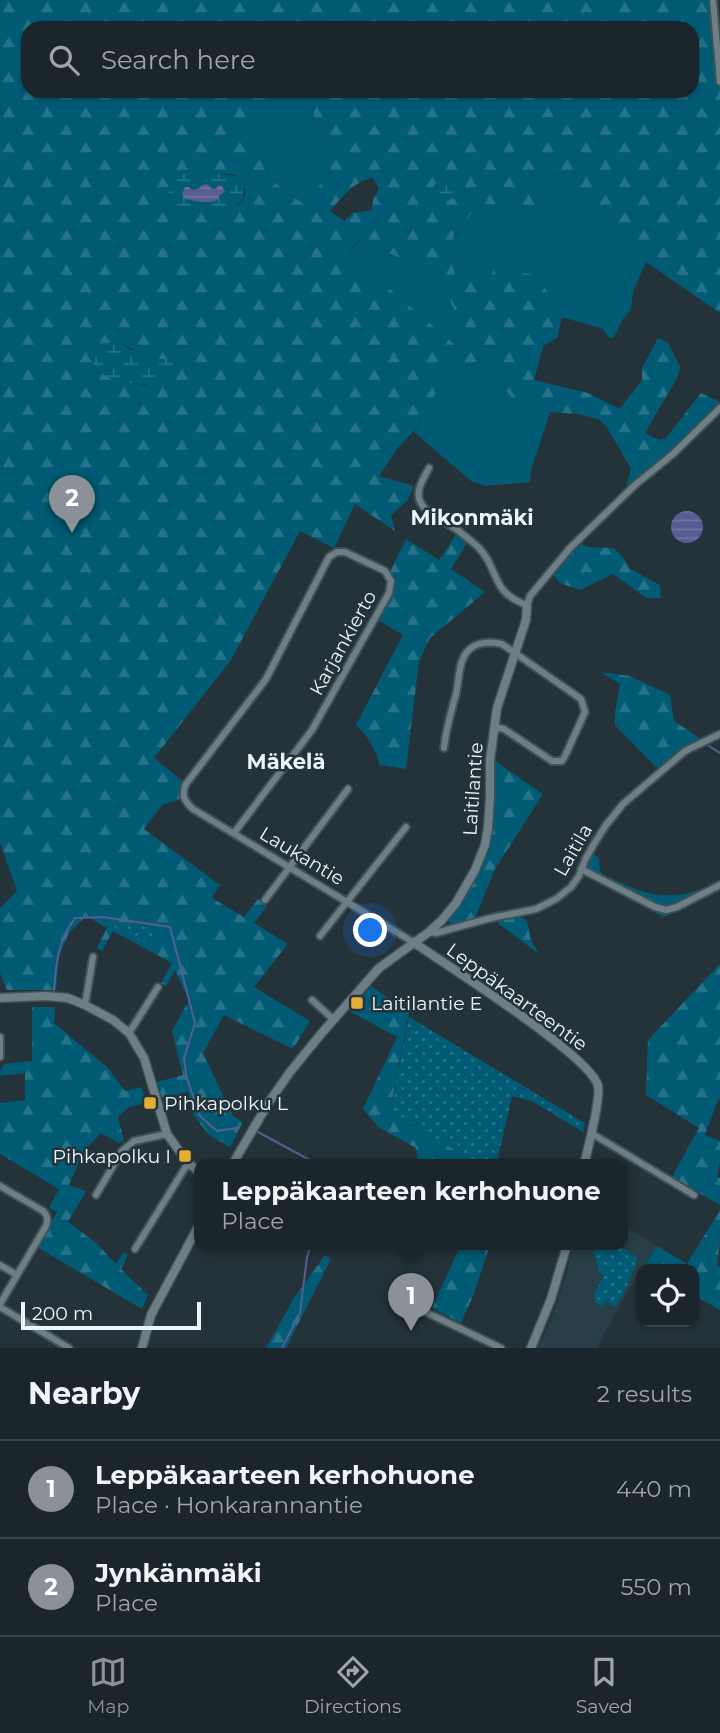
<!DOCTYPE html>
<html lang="en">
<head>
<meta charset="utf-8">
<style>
	body { margin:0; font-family:Montserrat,sans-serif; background:#242e34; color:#f1f3f6 }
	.controls { position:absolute; right:21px; bottom:21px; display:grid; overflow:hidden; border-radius:14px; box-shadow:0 2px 5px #0004 }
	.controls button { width:63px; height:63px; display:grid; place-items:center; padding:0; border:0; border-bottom:2px solid #394348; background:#1b262c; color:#f1f3f6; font:35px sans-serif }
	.scale { position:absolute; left:21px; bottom:18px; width:180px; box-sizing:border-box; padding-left:7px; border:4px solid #ebf5f9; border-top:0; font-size:19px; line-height:24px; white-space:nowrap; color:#ebf5f9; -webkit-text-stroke:5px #24333a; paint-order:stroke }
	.you { position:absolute; left:371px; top:931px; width:24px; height:24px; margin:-18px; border:5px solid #fff; border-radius:50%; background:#1a73e8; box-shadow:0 0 0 10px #1a73e833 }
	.badge { display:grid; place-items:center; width:46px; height:46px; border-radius:50%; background:#8c9099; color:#fff; font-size:23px; font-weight:700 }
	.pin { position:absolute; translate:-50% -58px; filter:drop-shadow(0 2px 4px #0008) }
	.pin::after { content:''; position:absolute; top:37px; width:24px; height:21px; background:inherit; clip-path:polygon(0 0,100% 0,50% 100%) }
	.popup { position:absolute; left:194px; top:1159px; width:434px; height:91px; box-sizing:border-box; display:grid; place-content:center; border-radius:14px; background:#1b262c; filter:drop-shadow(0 2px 5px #0005); font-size:23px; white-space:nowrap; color:#a0a5a9 }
	.popup b { font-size:26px; color:#f1f3f6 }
	.popup::after { content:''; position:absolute; left:50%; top:100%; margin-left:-14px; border:14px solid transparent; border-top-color:#1b262c }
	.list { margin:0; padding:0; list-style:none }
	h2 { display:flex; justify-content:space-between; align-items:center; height:91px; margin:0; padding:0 28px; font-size:30px }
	h2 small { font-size:23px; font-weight:400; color:#a0a5a9 }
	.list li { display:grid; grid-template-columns:46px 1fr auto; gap:21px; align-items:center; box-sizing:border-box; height:98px; padding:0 28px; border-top:2px solid #394348 }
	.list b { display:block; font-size:26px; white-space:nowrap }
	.list p { margin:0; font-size:23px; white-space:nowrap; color:#a0a5a9 }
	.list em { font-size:23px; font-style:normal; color:#a0a5a9 }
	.icon { flex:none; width:38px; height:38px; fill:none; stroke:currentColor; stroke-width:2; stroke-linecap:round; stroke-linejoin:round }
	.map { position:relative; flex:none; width:720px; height:1348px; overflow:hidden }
	.search { position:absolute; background:#1b262c; box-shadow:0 2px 5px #0004; left:21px; right:21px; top:21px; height:77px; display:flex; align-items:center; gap:18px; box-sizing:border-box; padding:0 24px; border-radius:21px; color:#a0a5a9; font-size:26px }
	.sheet { height:287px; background:#1b262c }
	nav { display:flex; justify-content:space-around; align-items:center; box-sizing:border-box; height:98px; border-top:2px solid #394348; background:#1b262c; font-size:19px; color:#a0a5a9 }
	nav a { display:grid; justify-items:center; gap:4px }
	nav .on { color:#8c9099 }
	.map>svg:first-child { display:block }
	.built { fill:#283f49 }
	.grass { fill:#015b74 }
	.forest { fill:url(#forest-firs); fill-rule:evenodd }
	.wetland { fill:url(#wetland-marsh) }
	.park { fill:url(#park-dots) }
	.water { fill:url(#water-rules) }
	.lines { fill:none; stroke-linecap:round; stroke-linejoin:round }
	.stream { stroke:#595b94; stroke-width:2 }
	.minor-casing { stroke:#424f55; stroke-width:10 }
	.tertiary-casing { stroke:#424f55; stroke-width:11 }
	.minor { stroke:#6d7f86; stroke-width:6 }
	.tertiary { stroke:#6d7f86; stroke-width:8 }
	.poi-dot { fill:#e4ad35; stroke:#24333a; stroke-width:2.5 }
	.labels { text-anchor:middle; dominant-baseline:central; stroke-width:5; stroke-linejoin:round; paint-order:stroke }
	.street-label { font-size:19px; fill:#ebf5f9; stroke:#24333a }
	.poi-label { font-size:19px; fill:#ebf5f9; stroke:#24333a; text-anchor:start }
	.neighbourhood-label { font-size:21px; font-weight:bold; fill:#ebf5f9; stroke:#24333a }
</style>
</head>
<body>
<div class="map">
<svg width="720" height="1348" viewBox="0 0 720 1348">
	<defs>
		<pattern id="forest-firs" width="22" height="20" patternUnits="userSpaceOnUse" patternTransform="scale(1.75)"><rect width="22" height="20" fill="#015b74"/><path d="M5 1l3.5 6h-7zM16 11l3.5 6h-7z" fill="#267389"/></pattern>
		<pattern id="wetland-marsh" width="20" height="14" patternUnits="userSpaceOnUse" patternTransform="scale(1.75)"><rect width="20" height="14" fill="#015b74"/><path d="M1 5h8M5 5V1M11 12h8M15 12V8" fill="none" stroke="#267389"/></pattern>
		<pattern id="park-dots" width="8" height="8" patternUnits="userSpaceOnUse" patternTransform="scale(1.75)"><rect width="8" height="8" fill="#015b74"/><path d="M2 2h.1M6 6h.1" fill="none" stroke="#267389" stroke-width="1.8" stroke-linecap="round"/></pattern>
		<pattern id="water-rules" width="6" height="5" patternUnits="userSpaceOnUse" patternTransform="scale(1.75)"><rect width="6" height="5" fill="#595b94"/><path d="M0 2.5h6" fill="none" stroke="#7173a4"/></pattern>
	</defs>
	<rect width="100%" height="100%" fill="#24333a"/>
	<polygon class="built" points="623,1225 657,1246 641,1269 596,1348 537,1348 549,1325 567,1273 572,1245 623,1245"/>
	<g class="grass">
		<polygon points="279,91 307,91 331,173 302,203 270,179 253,131"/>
		<polygon points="565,172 571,194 614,220 646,262 633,292 631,309 623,319 614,337 609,338 603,329 562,317 538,276 498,293 469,279 458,284 452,264 454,234 480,204 536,207 540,199 533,181"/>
		<polygon points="360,240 436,274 476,349 466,356 455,345 343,261"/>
		<polygon points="484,361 511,397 550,412 531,470 530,482 486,486 471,481 414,432 448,370"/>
		<path d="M594 844 593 853 599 858 600 871 604 875C622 883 642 894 662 895 682 897 704 890 720 879V891L677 912 663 917 586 876H579Z"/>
	</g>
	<g class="forest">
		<path d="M0 0H713L716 25 720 21V313L646 262 614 220 571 194 564 172 533 181 540 199 536 207 480 204 454 234 452 264 458 284 469 278 497 292 491 278 494 266 538 276 562 317 557 338 543 346 534 380 588 393 620 409 642 380V368L658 338 668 343 680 367 677 378 645 433 659 440 666 438 701 393 720 402V408L624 496 631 468 606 426 598 419 578 414 550 412 511 397 484 361 449 370 414 431 397 449 379 476 414 486 407 501 391 515 395 531 355 504 334 548 300 531 231 660 154 758 186 784 183 798 162 805 144 829 220 885 212 898 244 917 258 899 267 906 254 923 288 944 254 987 310 1021 293 1049 224 1015 203 1053 233 1116 243 1122 230 1147 209 1135 194 1116 188 1092 162 1098 157 1082 183 1075 172 1031 189 1000 175 970 166 986 161 983 172 963 113 931 102 951 97 948 107 928 86 916 69 933 59 957 56 990H7L0 973V908L17 891 0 842ZM28 28H692V91H307L331 173 302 203 270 179 253 131 279 91H28ZM203 171 235 175 245 183C245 189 246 195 243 200 231 217 192 212 176 205L168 195V185ZM373 178 379 189 373 200 372 210 353 213 344 221 330 211C343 197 353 181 373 178ZM359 240 436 274 475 349 465 356 455 345 389 288 343 261ZM123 344C132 350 141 351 150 358H157L147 386 138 384H127L103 374Z"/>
		<path d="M456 535 467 543 451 569 485 592 430 638 419 661 406 769 380 765C375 749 369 737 356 725L403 635 375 618 389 593V574L406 539 439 560Z"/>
		<polygon points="582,544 587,547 614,548 625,560 629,568 660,585 661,598 646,598 613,574 580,590 560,583 553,575 574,548"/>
		<polygon points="601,672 630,676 670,695 674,721 706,742 685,751 661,772 615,725 615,712 620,684"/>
		<path d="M495 761 543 794 495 869 475 918 450 925 448 919C469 895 486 858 491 826 495 804 495 782 495 761Z"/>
		<polygon points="516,914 527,921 531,940 539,954 491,918"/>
		<polygon points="719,965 720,965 720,1099 718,1100 705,1135 720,1141 720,1161 717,1176 720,1178 720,1205 672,1177 699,1128 646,1095 648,1040"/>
		<polygon points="371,986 409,1013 390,1111 480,1165 419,1165 416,1148 378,1127 363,1109 397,1037 349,1011"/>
		<polygon points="32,1007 55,1007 54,1023 108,1068 125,1091 142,1087 146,1103 129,1107 118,1117 124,1141 119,1143 101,1133 83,1152 69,1185 86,1191 68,1222 95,1242 116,1264 124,1252 128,1255 121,1269 148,1295 142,1309 37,1247 57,1212 49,1208 59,1189 0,1154 0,1103 25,1100 25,1073 0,1076 0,1071 4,1064 32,1061"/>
		<polygon points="720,1210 720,1242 717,1265 720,1267 720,1310 694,1295 694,1269 642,1269 657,1246 687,1264"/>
		<polygon points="461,1245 490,1245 473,1296 461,1323 432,1308"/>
		<polygon points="325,1255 331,1259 286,1348 266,1348 294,1298"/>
	</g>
	<g class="wetland">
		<path d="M197 170 240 177 245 183 243 199C239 204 232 209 225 211 214 213 178 210 171 201 168 196 168 191 168 185L181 175Z"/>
		<path d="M451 179 466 184C455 198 453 201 435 202L432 194 434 185 441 181Z"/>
		<path d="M103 343 123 344 131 350 135 349 142 352 150 358 173 360 180 373C166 384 155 386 138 384 135 383 131 384 127 384 109 381 95 370 87 354L95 347Z"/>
	</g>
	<g class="park">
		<polygon points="116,922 163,930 153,946 114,927"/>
		<polygon points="409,1017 583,1122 585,1123 583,1132 532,1101 512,1096 496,1165 480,1165 390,1111"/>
		<polygon points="592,1245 618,1245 638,1258 625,1291 615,1307 607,1302 601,1306 595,1302 594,1294 604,1276 600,1273"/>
	</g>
	<g class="water">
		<path d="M205 184 208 185 212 189H215L219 185 222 186 225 192 219 196 218 200C205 204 197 202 184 198L182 194 185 187H189L192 190 198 189Z"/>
		<circle cx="687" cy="527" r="16"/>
	</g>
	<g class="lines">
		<g class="stream">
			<polyline points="709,746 720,753"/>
			<path d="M54 990C56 962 58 942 75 918L103 917 170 927 195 1023 184 1058 187 1079 200 1116 217 1131 238 1128"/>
			<polyline points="258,1132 319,1165"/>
			<polyline points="282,1348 300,1313 307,1257 310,1247"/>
		</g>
		<g class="minor-casing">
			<g id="minor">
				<polyline points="713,0 720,82"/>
				<path d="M429 468C424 478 414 492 421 503 427 515 445 522 456 529 463 534 470 540 477 546 500 568 489 592 527 605L530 596 570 548 635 485 673 454 720 408"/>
				<path d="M444 748C446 729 451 712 456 694 459 682 458 663 467 652 475 642 490 641 502 644L581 699 585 712 565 756 562 761H552L504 729 494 727"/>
				<path d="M234 833 312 730 389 593 391 581 385 571 345 552H337L329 557 266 679 186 784C181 795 184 801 193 809L413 942"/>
				<polyline points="581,869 655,907 666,910 677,907 720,885"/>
				<polyline points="265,900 348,789"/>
				<polyline points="429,932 436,933 491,918 536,909 556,899 571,887 579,876 585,860 594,844 606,825 623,804 685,751 720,734"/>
				<polyline points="320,936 406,827"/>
				<polyline points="312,1000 334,1020"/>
				<polyline points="85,1005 93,957"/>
				<polyline points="129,1033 158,987"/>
				<polyline points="0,1037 0,1057"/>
				<polyline points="591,1133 694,1195"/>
				<path d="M0 1186 43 1211C48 1216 48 1219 46 1226L0 1304"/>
				<polyline points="96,1195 122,1151 134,1141 167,1134"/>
				<polyline points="135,1249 188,1163"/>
				<polyline points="0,1265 17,1275"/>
				<polyline points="398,1299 501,1348"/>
				<polyline points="0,1307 69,1348"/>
			</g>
		</g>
		<g class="tertiary-casing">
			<g id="tertiary">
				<path d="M413 942C445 964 591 1056 598 1086 601 1098 588 1149 584 1165"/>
				<polyline points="0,998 46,996 68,998 85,1005 113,1020 129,1033 144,1058 167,1134 188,1163 199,1172"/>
				<polyline points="232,1165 269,1102 290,1072 321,1034 379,968 429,932 442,920 456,903 475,870 485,845 488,828 490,797 490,760 497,708 526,620 527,605"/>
				<polyline points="142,1348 151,1315 199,1225"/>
				<polyline points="531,1348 551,1299 567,1245"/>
			</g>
		</g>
		<use href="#minor" class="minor"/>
		<use href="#tertiary" class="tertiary"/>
	</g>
	<g class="poi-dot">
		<rect x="350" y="996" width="14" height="14" rx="3.5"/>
		<rect x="143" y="1096" width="14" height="14" rx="3.5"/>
		<rect x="178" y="1149" width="14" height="14" rx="3.5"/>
	</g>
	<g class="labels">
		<g class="street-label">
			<text transform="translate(343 643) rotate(-61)">Karjankierto</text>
			<text transform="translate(473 789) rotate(-86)">Laitilantie</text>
			<text transform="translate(573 850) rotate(-60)">Laitila</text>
			<text transform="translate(302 856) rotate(31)">Laukantie</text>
			<text transform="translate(517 997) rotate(36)">Leppäkaarteentie</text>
		</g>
		<g class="poi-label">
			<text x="371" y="1003">Laitilantie E</text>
			<text x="164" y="1103">Pihkapolku L</text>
			<text x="171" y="1156" text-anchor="end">Pihkapolku I</text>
		</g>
		<g class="neighbourhood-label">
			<text x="472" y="517">Mikonmäki</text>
			<text x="286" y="761">Mäkelä</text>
		</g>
	</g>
</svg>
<div class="controls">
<button><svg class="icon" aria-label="locate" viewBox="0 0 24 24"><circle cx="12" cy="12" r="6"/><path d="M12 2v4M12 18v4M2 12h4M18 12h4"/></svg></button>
</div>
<div class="scale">200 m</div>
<div class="you"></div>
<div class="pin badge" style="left:411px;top:1331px">1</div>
<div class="popup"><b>Leppäkaarteen kerhohuone</b>Place</div>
<div class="pin badge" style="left:72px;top:533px">2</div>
<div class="search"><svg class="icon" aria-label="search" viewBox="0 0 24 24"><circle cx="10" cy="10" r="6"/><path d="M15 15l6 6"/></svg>Search here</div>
</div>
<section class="sheet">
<h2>Nearby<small>2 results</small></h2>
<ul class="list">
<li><span class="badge">1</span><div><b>Leppäkaarteen kerhohuone</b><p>Place · Honkarannantie</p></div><em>440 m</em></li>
<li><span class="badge">2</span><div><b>Jynkänmäki</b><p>Place</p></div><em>550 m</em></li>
</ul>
</section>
<nav>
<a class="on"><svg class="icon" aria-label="map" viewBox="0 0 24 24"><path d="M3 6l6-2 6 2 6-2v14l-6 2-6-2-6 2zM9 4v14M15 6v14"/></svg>Map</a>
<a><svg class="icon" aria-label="directions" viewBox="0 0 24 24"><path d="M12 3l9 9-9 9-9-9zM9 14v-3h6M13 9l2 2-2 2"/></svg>Directions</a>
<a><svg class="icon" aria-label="saved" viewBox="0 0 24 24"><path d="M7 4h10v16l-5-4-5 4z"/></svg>Saved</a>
</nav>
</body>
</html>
